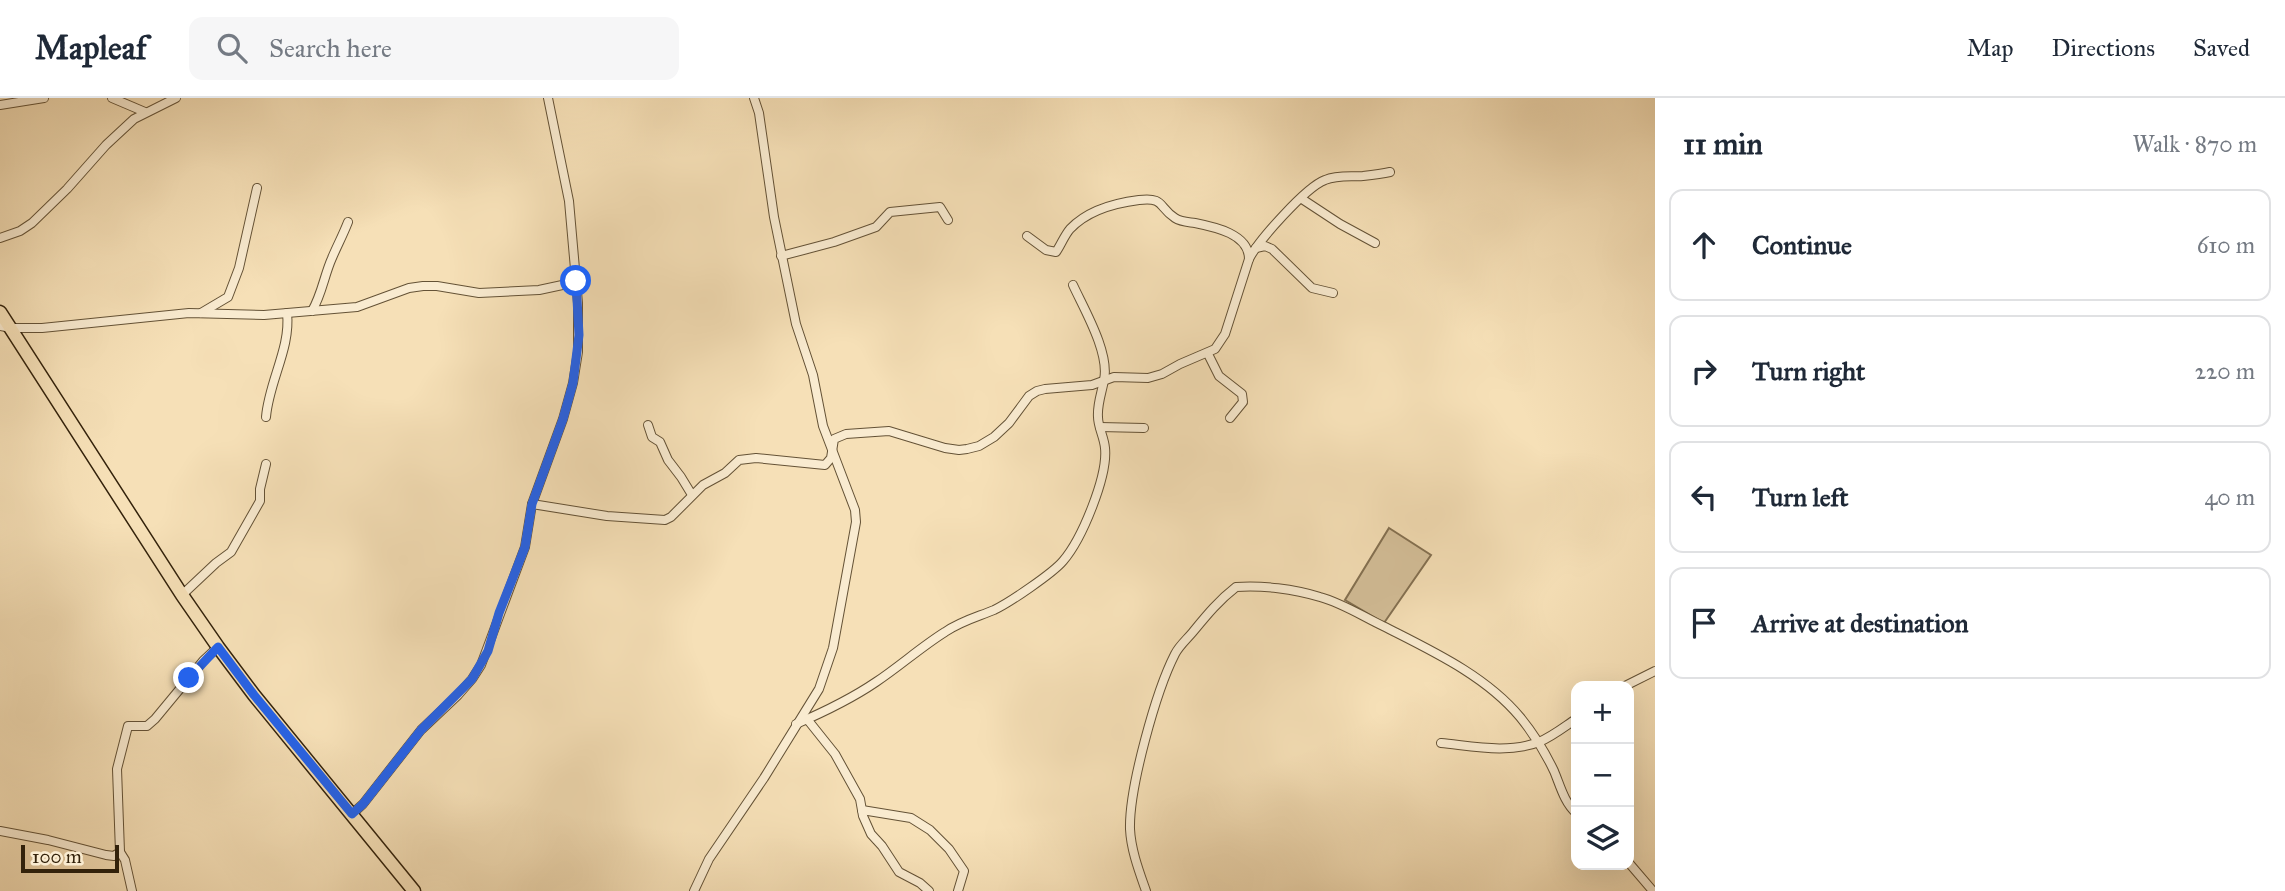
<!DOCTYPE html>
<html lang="en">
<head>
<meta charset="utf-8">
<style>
	body { margin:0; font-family:"IM FELL Great Primer",serif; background:#f6f6f7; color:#1f2937 }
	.controls { position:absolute; right:21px; bottom:21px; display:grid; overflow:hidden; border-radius:14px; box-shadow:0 7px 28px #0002 }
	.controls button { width:63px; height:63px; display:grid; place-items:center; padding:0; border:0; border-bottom:2px solid #e0e1e3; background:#fff; color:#1f2937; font:35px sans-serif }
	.scale { position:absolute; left:21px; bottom:18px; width:98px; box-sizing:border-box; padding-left:7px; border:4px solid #33220b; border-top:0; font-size:19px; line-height:24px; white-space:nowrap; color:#33220b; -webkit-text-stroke:5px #f9ebd0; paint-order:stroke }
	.stop { position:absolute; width:21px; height:21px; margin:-16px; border:5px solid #2563eb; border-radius:50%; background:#fff }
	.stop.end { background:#2563eb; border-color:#fff; box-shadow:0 2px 7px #0008 }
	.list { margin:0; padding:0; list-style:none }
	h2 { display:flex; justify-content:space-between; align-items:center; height:91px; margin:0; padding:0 28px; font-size:30px }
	h2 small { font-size:23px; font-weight:400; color:#747a83 }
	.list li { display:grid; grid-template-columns:46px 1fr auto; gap:21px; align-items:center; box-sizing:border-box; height:112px; margin:0 14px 14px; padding:0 14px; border:2px solid #e0e1e3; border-radius:14px }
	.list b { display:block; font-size:26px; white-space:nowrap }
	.list em { font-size:23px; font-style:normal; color:#747a83 }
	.icon { flex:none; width:38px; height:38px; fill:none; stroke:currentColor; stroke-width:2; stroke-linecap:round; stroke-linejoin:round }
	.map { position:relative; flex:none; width:1655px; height:793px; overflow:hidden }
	header { display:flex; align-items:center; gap:42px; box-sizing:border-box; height:98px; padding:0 35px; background:#fff; border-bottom:2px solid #e0e1e3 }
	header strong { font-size:33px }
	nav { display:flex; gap:38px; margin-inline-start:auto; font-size:24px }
	.search { width:490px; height:63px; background:#f6f6f7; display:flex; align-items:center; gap:18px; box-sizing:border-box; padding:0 24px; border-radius:14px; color:#747a83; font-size:26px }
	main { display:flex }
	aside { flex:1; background:#fff }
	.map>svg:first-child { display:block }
	.green { fill:#d5c09a; stroke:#847152; stroke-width:2 }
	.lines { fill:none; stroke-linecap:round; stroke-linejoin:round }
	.minor-casing { stroke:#645236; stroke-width:10 }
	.primary-casing { stroke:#33220b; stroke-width:15 }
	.minor { stroke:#f9ebd0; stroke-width:8 }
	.primary { stroke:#f6e0b7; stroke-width:12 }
	.route { stroke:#2563eb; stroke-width:9 }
</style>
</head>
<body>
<header>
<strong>Mapleaf</strong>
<div class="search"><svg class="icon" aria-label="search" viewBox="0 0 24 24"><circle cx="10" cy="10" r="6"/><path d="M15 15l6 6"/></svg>Search here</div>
<nav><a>Map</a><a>Directions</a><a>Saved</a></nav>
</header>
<main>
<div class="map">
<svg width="1655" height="793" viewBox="0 0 1655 793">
	<rect width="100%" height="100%" fill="#f6e0b7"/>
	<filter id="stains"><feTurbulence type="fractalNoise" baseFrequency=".00286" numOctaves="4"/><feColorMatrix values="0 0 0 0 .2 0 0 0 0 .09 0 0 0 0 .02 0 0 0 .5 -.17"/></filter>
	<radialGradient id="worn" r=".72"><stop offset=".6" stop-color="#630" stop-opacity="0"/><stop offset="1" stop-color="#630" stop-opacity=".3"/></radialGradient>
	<polygon class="green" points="1389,430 1431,457 1384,525 1345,502"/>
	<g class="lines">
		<g class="minor-casing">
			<g id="minor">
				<polyline points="112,0 145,14"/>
				<polyline points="0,7 44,0"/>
				<polyline points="1302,101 1340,126 1375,145"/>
				<path d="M1027 138 1046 152 1056 154C1061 147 1064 138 1070 131 1087 113 1115 105 1139 102 1165 99 1158 109 1175 120 1181 124 1189 124 1195 125 1215 129 1249 136 1249 161"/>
				<polyline points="0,140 20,133 32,125 67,91 106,47 134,21 176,0"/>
				<polyline points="1256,150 1265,148 1272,151 1312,190 1333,195"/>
				<polyline points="781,158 834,144 876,129 890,114 940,109 948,122"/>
				<path d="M312 213C322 196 324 178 332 160 337 148 343 137 348 124"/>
				<polyline points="201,215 228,199 239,170 257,90"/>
				<polyline points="0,228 11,230 42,230 189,215 264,217 357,209 409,190 423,188 437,188 479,195 539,192 567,186 576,178"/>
				<polyline points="1208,256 1219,278 1242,296 1243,304 1230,320"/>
				<path d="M266 319C269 283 291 250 287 215"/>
				<polyline points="648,327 652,339 660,344 668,362 681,379 692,397"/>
				<polyline points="1100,329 1144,330"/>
				<path d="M532 406 607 418 665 422 671 419 703 387 725 375 739 362 756 360 825 367 831 360 834 341 846 336 889 333 945 350 959 352 967 351 979 348 994 339 1009 325 1029 298 1037 293 1045 291 1092 287 1114 279 1148 280 1162 276 1180 266 1215 251 1225 236 1249 161C1258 143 1306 89 1325 82 1337 77 1350 79 1363 78 1372 77 1381 76 1390 74"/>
				<polyline points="182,497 216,465 231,454 260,403 260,391 266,366"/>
				<polyline points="1625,588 1655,573"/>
				<polyline points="807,621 835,656 860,701 863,718 871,736 882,748 899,774 920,785 929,793"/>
				<path d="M796 626C824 614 851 601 876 584 900 568 921 549 945 534 961 523 977 519 994 512 1009 505 1053 475 1063 463 1082 441 1108 378 1105 350 1104 339 1098 329 1098 319 1097 306 1102 294 1104 282 1110 255 1084 211 1073 187"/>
				<path d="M1441 645C1472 648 1508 656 1539 644 1553 638 1564 629 1576 621"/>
				<polyline points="862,712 911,720 930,732 949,751 964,773 958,793"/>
				<polyline points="352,716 363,706 421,632 458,597 472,581 481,567 525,449 532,406 563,321 573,285 578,254 578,205 569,103 548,0"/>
				<polyline points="0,733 48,742 106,757 114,758 120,754 117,671 128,628 147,628 155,621 203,563 218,549"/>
				<polyline points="120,754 125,762 132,793"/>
				<polyline points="1629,765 1653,793"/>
				<polyline points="694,793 709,761 764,680 819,591 833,550 856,424 855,412 823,328 813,277 796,226 774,119 759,15 754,0"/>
				<path d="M1146 793C1139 773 1131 752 1130 731 1129 690 1156 593 1175 556 1179 548 1186 542 1192 535 1206 518 1218 503 1236 489 1262 487 1294 491 1320 499 1342 505 1362 518 1383 528 1430 552 1485 577 1520 619 1533 635 1545 654 1554 673 1560 687 1564 704 1576 715"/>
			</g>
		</g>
		<g class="primary-casing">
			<polyline id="primary" points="0,214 182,497 218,549 254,597 414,793"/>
		</g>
		<use href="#minor" class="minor"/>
		<use href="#primary" class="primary"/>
	</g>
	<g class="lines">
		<polyline class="route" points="189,580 218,549 254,597 352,716 363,706 421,632 472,581 488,553 499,515 525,449 532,406 563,321 573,285 579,237 576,183"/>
	</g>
	<rect width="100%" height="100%" filter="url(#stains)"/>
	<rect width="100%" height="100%" fill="url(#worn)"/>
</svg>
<div class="controls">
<button>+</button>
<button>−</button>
<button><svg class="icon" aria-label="layers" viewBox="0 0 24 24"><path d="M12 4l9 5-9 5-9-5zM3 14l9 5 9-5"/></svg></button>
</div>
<div class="scale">100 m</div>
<div class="stop" style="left:576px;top:183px"></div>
<div class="stop end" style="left:189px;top:580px"></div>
</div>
<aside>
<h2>11 min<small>Walk · 870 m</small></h2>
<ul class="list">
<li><svg class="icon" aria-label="ahead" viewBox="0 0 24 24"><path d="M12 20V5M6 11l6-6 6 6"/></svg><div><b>Continue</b></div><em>610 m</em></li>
<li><svg class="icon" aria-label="right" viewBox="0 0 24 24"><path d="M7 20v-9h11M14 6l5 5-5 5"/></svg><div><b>Turn right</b></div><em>220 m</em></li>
<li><svg class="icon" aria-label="left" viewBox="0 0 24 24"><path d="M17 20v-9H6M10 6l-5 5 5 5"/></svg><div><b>Turn left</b></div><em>40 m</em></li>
<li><svg class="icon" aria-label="arrive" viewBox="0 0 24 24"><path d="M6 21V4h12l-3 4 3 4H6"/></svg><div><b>Arrive at destination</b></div></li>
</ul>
</aside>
</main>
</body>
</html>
